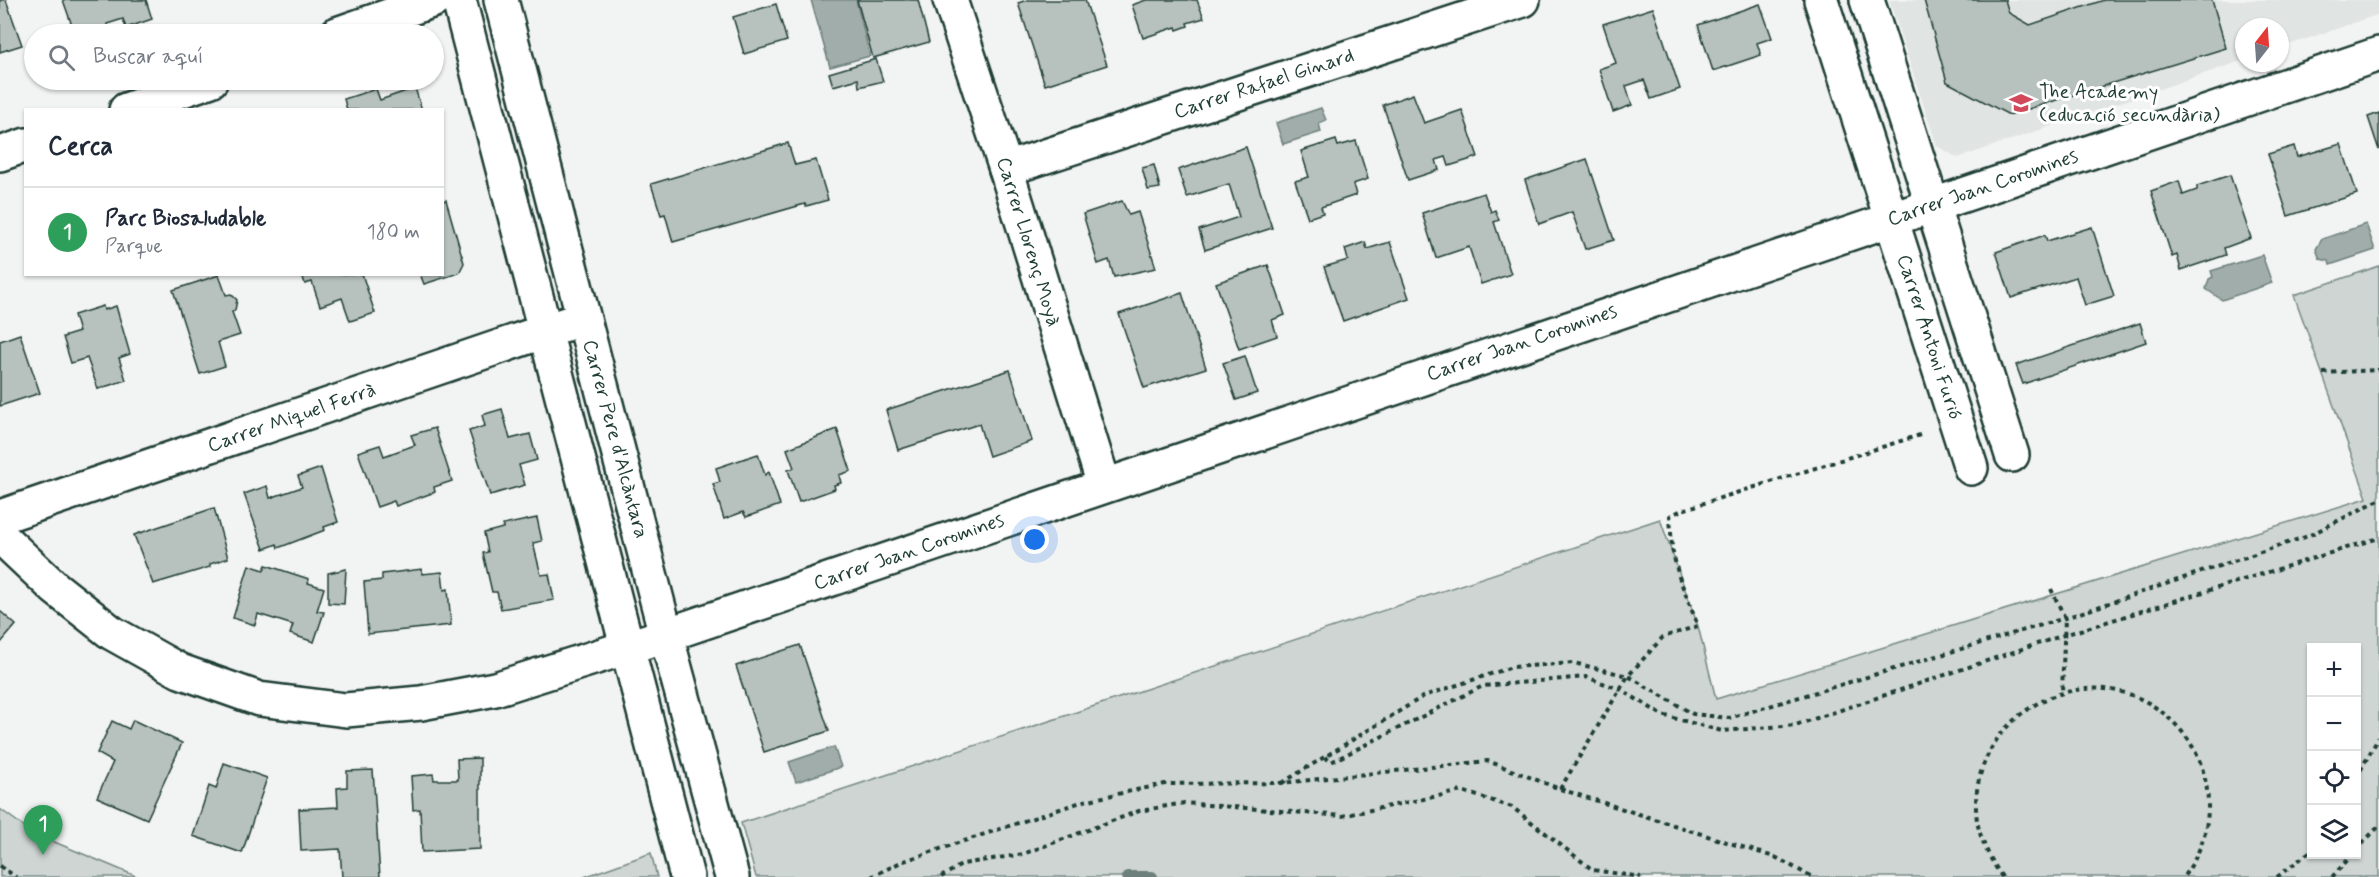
<!DOCTYPE html>
<html lang="es">
<head>
<meta charset="utf-8">
<style>
	body { margin:0; font-family:Mynerve,sans-serif; background:#f2f2f3; color:#1f2937 }
	.controls { position:absolute; right:18px; bottom:18px; display:grid; overflow:hidden; border-radius:0px; box-shadow:0 2px 4px #0004 }
	.controls button { width:54px; height:54px; display:grid; place-items:center; padding:0; border:0; border-bottom:2px solid #e0e1e3; background:#fff; color:#1f2937; font:30px sans-serif }
	.compass { position:absolute; left:2235px; top:18px; width:54px; height:54px; border-radius:50%; background:#fff; box-shadow:0 2px 4px #0004; rotate:17deg }
	.you { position:absolute; left:1035px; top:540px; width:21px; height:21px; margin:-15px; border:4px solid #fff; border-radius:50%; background:#1a73e8; box-shadow:0 0 0 9px #1a73e833 }
	.badge { display:grid; place-items:center; width:39px; height:39px; border-radius:50%; background:#0b8043; color:#fff; font-size:20px; font-weight:700 }
	.pin { position:absolute; translate:-50% -50px; filter:drop-shadow(0 2px 3px #0008) }
	.pin::after { content:''; position:absolute; top:32px; width:21px; height:18px; background:inherit; clip-path:polygon(0 0,100% 0,50% 100%) }
	.list { margin:0; padding:0; list-style:none }
	h2 { display:flex; justify-content:space-between; align-items:center; height:78px; margin:0; padding:0 24px; font-size:26px }
	h2 small { font-size:20px; font-weight:400; color:#747a83 }
	.list li { display:grid; grid-template-columns:39px 1fr auto; gap:18px; align-items:center; box-sizing:border-box; height:90px; padding:0 24px; border-top:2px solid #e0e1e3 }
	.list b { display:block; font-size:22px; white-space:nowrap }
	.list p { margin:0; font-size:20px; white-space:nowrap; color:#747a83 }
	.list em { font-size:20px; font-style:normal; color:#747a83 }
	.icon { flex:none; width:33px; height:33px; fill:none; stroke:currentColor; stroke-width:2; stroke-linecap:round; stroke-linejoin:round }
	.map { position:relative; flex:none; width:2379px; height:877px; overflow:hidden }
	.search { position:absolute; background:#fff; box-shadow:0 2px 4px #0004; left:24px; top:24px; width:420px; height:66px; display:flex; align-items:center; gap:15px; box-sizing:border-box; padding:0 21px; border-radius:33px; color:#747a83; font-size:22px }
	.panel { position:absolute; background:#fff; box-shadow:0 2px 4px #0004; left:24px; top:108px; width:420px; height:168px; border-radius:0px }
	.map>svg:first-child { display:block }
	.built { fill:#e0e4e3 }
	.green { fill:#ced5d3; stroke:#768984; stroke-width:1.5; fill-rule:evenodd }
	.water { fill:#a1adaa; stroke:#6d807b; stroke-width:1.5 }
	.lines { fill:none; stroke-linecap:round; stroke-linejoin:round }
	.stream { stroke:#6d807b; stroke-width:12 }
	.building { fill:#b7c1bd; stroke:#1f3d34; stroke-width:1.5 }
	.minor-casing { stroke:#1f3d34; stroke-width:38 }
	.path { stroke:#1f3d34; stroke-width:4; stroke-dasharray:4.5 4.5; stroke-linecap:butt }
	.minor { stroke:#fff; stroke-width:33 }
	.labels { text-anchor:middle; dominant-baseline:central; stroke-width:6; stroke-linejoin:round; paint-order:stroke }
	.street-label { font-size:20px; fill:#1f3d34; stroke:#fff }
	.poi-label { font-size:20px; fill:#1f3d34; stroke:#fff; text-anchor:start }
</style>
</head>
<body>
<div class="map">
<svg width="2379" height="877" viewBox="0 0 2379 877">
	<rect width="100%" height="100%" fill="#f2f3f3"/>
	<filter id="ink" filterUnits="userSpaceOnUse"><feTurbulence type="fractalNoise" baseFrequency=".0167" numOctaves="2"/><feDisplacementMap in="SourceGraphic" scale="12" xChannelSelector="R" yChannelSelector="G"/><feConvolveMatrix kernelMatrix="1 2 1 2 8 2 1 2 1" color-interpolation-filters="sRGB"/></filter>
	<g filter="url(#ink)">
		<polygon class="built" points="1889,0 2379,0 2379,14 2280,48 2280,27 2244,27 2244,60 1958,158 1937,146"/>
		<g class="green">
			<path d="M2379 266V877H756L741 823 1660 519 1698 626 1716 699 2367 498 2294 295ZM2312 648H2356V854H2312Z"/>
			<polygon points="0,809 33,833 138,877 0,877"/>
			<polygon points="651,853 657,877 584,877"/>
		</g>
		<g class="water">
			<polygon points="811,0 856,0 870,56 830,67"/>
			<polygon points="1321,108 1326,120 1319,123 1321,132 1283,144 1276,123"/>
			<polygon points="2366,224 2375,250 2330,265 2329,261 2320,259 2316,249 2322,239"/>
			<polygon points="2262,255 2272,283 2222,300 2206,289 2209,279 2213,277 2211,271"/>
			<polygon points="834,747 841,767 796,782 789,762"/>
		</g>
		<g class="lines">
			<polyline class="stream" points="1128,877 1152,877"/>
		</g>
		<g class="building">
			<polygon points="0,0 6,0 22,45 0,52"/>
			<polygon points="63,0 146,0 152,19 126,28 123,19 107,24 111,34 75,34"/>
			<polygon points="857,0 918,0 929,42 873,58"/>
			<polygon points="1027,0 1085,0 1107,65 1045,85 1018,3"/>
			<polygon points="1146,0 1197,0 1204,18 1187,23 1188,26 1177,30 1176,27 1143,38 1132,5"/>
			<polygon points="1924,0 2005,0 2009,13 2030,25 2104,0 2212,0 2226,48 2009,115 1947,82"/>
			<polygon points="776,4 787,41 744,54 733,17"/>
			<polygon points="1760,4 1772,38 1757,43 1761,55 1713,71 1698,25"/>
			<polygon points="1653,8 1680,89 1651,99 1644,80 1626,86 1632,105 1613,112 1599,69 1616,63 1603,24"/>
			<polygon points="876,59 883,81 859,87 858,79 833,86 829,73"/>
			<polygon points="415,88 422,110 347,110 344,99 376,89 380,100"/>
			<polygon points="1413,94 1424,123 1462,110 1478,157 1449,166 1446,157 1436,160 1439,170 1408,180 1383,105"/>
			<polygon points="2379,113 2379,150 2368,117"/>
			<polygon points="1336,140 1338,146 1356,141 1368,179 1353,184 1356,195 1321,207 1323,213 1308,218 1295,181 1309,177 1301,151"/>
			<polygon points="788,143 795,165 816,160 828,200 806,206 805,204 673,242 665,214 661,215 651,184"/>
			<polygon points="2341,144 2357,194 2288,216 2268,154 2294,146 2297,157"/>
			<polygon points="1246,147 1272,228 1205,250 1199,230 1239,217 1229,184 1187,197 1178,170"/>
			<polygon points="1587,159 1614,240 1585,249 1572,212 1539,224 1525,180"/>
			<polygon points="1154,165 1160,188 1148,190 1142,168"/>
			<polygon points="2230,175 2251,238 2224,248 2226,255 2181,270 2177,255 2172,257 2151,191 2179,181 2183,195 2197,190 2197,186"/>
			<polygon points="1484,193 1491,212 1495,210 1499,220 1494,222 1511,274 1481,284 1469,247 1436,258 1422,213"/>
			<polygon points="446,200 464,263 459,273 424,284 420,274 442,274 442,201"/>
			<polygon points="1122,201 1129,215 1138,212 1156,268 1114,277 1109,260 1098,264 1083,214"/>
			<polygon points="2092,227 2114,296 2085,305 2076,277 2011,298 1996,252 2045,235 2047,241"/>
			<polygon points="1365,242 1367,249 1390,242 1409,298 1343,321 1324,267 1348,260 1345,249"/>
			<polygon points="1268,265 1285,315 1272,320 1277,336 1239,349 1216,283"/>
			<polygon points="302,274 362,274 375,313 350,321 342,298 320,306 312,282 305,284"/>
			<polygon points="219,275 226,295 231,294 237,300 235,310 232,312 240,335 218,342 225,366 200,374 173,290"/>
			<polygon points="1182,293 1206,368 1144,388 1119,314"/>
			<polygon points="103,306 104,310 116,306 130,354 119,358 126,380 98,389 87,358 71,363 63,337 79,332 74,315"/>
			<polygon points="2140,323 2146,342 2023,384 2016,365"/>
			<polygon points="20,334 40,393 0,406 0,341"/>
			<polygon points="1245,356 1257,393 1236,400 1223,363"/>
			<polygon points="1010,370 1032,441 989,456 979,424 898,450 886,410"/>
			<polygon points="502,409 510,439 530,434 537,460 519,465 525,485 490,495 469,431 485,426 482,415"/>
			<polygon points="435,428 452,481 434,487 435,492 396,506 394,501 377,507 358,452 380,445 384,456 415,445 411,435"/>
			<polygon points="837,429 851,471 839,475 841,483 834,485 835,489 799,502 788,470 794,468 787,449"/>
			<polygon points="758,454 765,475 769,472 780,505 746,517 743,512 724,519 713,484 720,482 716,468"/>
			<polygon points="321,468 338,522 324,527 325,530 278,548 277,544 264,549 244,494 267,486 270,498 302,487 298,476"/>
			<polygon points="214,508 228,558 210,564 210,567 153,584 134,535"/>
			<polygon points="537,518 542,541 533,543 541,575 549,574 554,600 501,609 497,592 492,592 483,553 488,552 484,533 503,528 503,525"/>
			<polygon points="249,565 264,570 266,565 309,579 308,583 324,588 317,611 324,612 314,642 290,634 293,625 258,614 255,625 233,618"/>
			<polygon points="346,569 344,604 328,603 328,573"/>
			<polygon points="422,569 422,574 442,572 444,590 448,589 451,625 368,634 364,582 382,580 382,574"/>
			<polygon points="0,611 16,625 0,644"/>
			<polygon points="800,645 829,731 764,752 736,666"/>
			<polygon points="133,720 182,743 147,819 97,797 113,762 97,753 112,721 129,729"/>
			<polygon points="480,758 480,849 422,852 420,809 413,810 411,776 433,774 434,780 458,780 457,759"/>
			<polygon points="224,763 267,778 242,853 193,836 209,786 216,789"/>
			<polygon points="373,770 380,877 342,877 340,849 301,851 299,809 338,807 337,788 347,787 347,771"/>
		</g>
		<g class="lines">
			<g class="minor-casing">
				<g id="minor">
					<polyline points="459,0 687,877"/>
					<polyline points="501,0 666,635 732,877"/>
					<polyline points="950,0 1006,169 1104,485"/>
					<polyline points="1821,0 1971,468"/>
					<polyline points="1867,0 2012,455"/>
					<polyline points="337,34 434,0"/>
					<polyline points="126,110 211,80"/>
					<polyline points="0,154 26,145"/>
					<polyline points="1006,169 1523,0"/>
					<polyline points="0,517 566,324"/>
					<polyline points="0,536 55,588 112,633 180,671 259,699 346,710 421,703 495,689 666,635 2379,54"/>
				</g>
			</g>
			<g class="path">
				<polyline points="2323,373 2379,370"/>
				<polyline points="2051,589 2065,618 2062,692"/>
				<polyline points="1325,757 1331,762 1483,686 1586,677 1620,689 1662,715 1722,731 1796,725 2064,635 2379,538"/>
				<polyline points="2356,778 2379,737"/>
				<polyline points="1282,783 1424,696 1512,667 1574,663 1628,676 1693,714 1729,718 2065,618 2308,536 2379,500"/>
				<polyline points="1560,789 1628,676 1663,637 1698,626 1679,577 1672,549 1670,516 1682,510 1920,435"/>
				<polyline points="2356,850 2379,826"/>
				<polyline points="0,866 16,877"/>
				<polyline points="871,877 901,862 1084,801 1165,784 1282,783 1488,761 1560,789 1777,858 1812,877"/>
				<polyline points="941,877 963,864 1023,854 1139,811 1184,803 1342,816 1462,791 1512,807 1593,870 1641,877"/>
				<path d="M2002 877C1989 857 1977 835 1976 810 1973 707 2098 648 2172 721 2189 737 2200 756 2205 779 2213 814 2205 849 2183 877"/>
				<polyline points="2277,877 2312,850"/>
				<polyline points="2332,877 2353,854"/>
			</g>
			<use href="#minor" class="minor"/>
		</g>
	</g>
	<defs>
		<g id="school-bare" transform="scale(1.8)"><path d="M0-5L7-2L0 1L-7-2ZM-4 1L0 2.5L4 1V4Q0 6-4 4Z" fill="#d1495b" stroke="#fff" stroke-width="2.5" paint-order="stroke"/></g>
	</defs>
	<g fill-rule="evenodd">
		<use href="#school-bare" x="2021" y="103"/>
	</g>
	<g class="labels">
		<g class="street-label">
			<text transform="translate(1264 84) rotate(-18)">Carrer Rafael Ginard</text>
			<text transform="translate(1983 188) rotate(-19)">Carrer Joan Coromines</text>
			<text transform="translate(1028 242) rotate(73)">Carrer Llorenç Moyà</text>
			<text transform="translate(1929 337) rotate(72)">Carrer Antoni Furió</text>
			<text transform="translate(1522 343) rotate(-19)">Carrer Joan Coromines</text>
			<text transform="translate(292 418) rotate(-19)">Carrer Miquel Ferrà</text>
			<text transform="translate(615 439) rotate(75)">Carrer Pere d'Alcàntara</text>
			<text transform="translate(909 552) rotate(-19)">Carrer Joan Coromines</text>
		</g>
		<g class="poi-label">
			<text x="2039" y="92">The Academy<tspan x="2039" dy="23">(educació secundària)</tspan></text>
		</g>
	</g>
</svg>
<div class="controls">
<button>+</button>
<button>−</button>
<button><svg class="icon" aria-label="locate" viewBox="0 0 24 24"><circle cx="12" cy="12" r="6"/><path d="M12 2v4M12 18v4M2 12h4M18 12h4"/></svg></button>
<button><svg class="icon" aria-label="layers" viewBox="0 0 24 24"><path d="M12 4l9 5-9 5-9-5zM3 14l9 5 9-5"/></svg></button>
</div>
<svg class="compass" viewBox="-18 -18 36 36"><path d="M0-13l5 13h-10z" fill="#e53935"/><path d="M0 13l5-13h-10z" fill="#747a83"/></svg>
<div class="you"></div>
<div class="pin badge" style="left:43px;top:855px;background:#2e9e5b">1</div>
<div class="search"><svg class="icon" aria-label="search" viewBox="0 0 24 24"><circle cx="10" cy="10" r="6"/><path d="M15 15l6 6"/></svg>Buscar aquí</div>
<section class="panel">
<h2>Cerca<small></small></h2>
<ul class="list">
<li><span class="badge" style="background:#2e9e5b">1</span><div><b>Parc Biosaludable</b><p>Parque</p></div><em>180 m</em></li>
</ul>
</section>
</div>
</body>
</html>
